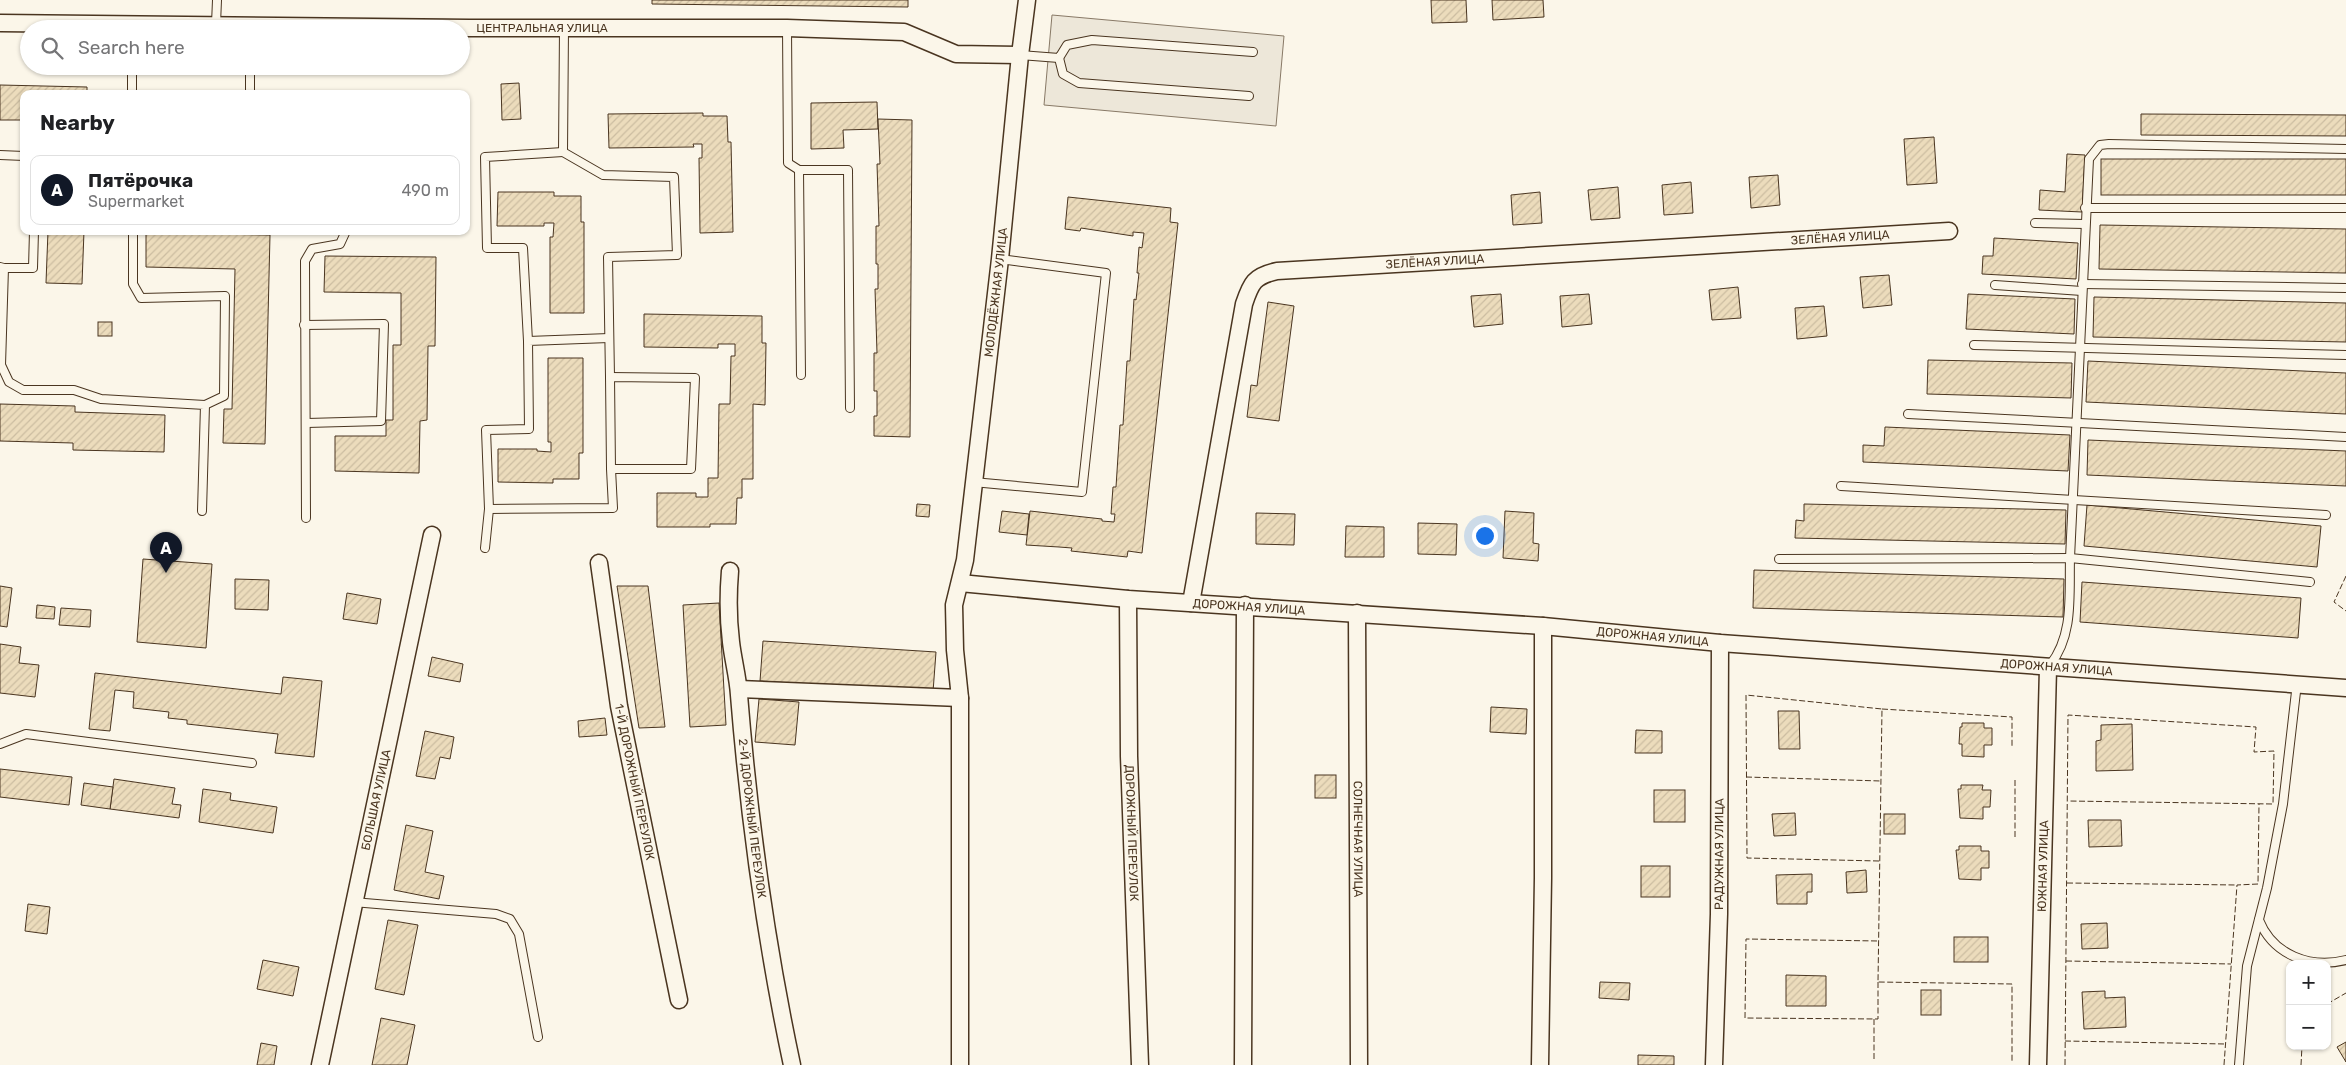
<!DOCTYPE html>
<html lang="en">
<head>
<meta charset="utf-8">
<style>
	body { margin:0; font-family:Rubik,sans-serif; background:#f2f2f2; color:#202124 }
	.controls { position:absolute; right:15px; bottom:15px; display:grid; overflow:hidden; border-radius:10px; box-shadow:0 1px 4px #0004 }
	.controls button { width:45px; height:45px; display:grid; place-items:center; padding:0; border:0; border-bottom:1px solid #e0e0e0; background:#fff; color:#202124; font:25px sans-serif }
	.you { position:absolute; left:1484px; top:535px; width:18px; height:18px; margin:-12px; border:4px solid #fff; border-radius:50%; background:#1a73e8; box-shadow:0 0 0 8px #1a73e833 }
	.badge { display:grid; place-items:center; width:32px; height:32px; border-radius:50%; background:#111827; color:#fff; font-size:16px; font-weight:700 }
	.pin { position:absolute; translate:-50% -41px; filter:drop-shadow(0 1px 2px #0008) }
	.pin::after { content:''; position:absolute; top:26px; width:18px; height:15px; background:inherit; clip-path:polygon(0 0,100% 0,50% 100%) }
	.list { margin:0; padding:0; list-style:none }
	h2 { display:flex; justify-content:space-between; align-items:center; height:65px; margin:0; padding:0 20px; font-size:21px }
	h2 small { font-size:16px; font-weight:400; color:#757577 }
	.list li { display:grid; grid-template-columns:32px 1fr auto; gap:15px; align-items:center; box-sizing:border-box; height:70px; margin:0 10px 10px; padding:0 10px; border:1px solid #e0e0e0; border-radius:10px }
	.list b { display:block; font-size:19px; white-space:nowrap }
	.list p { margin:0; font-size:16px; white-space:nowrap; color:#757577 }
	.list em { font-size:16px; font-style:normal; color:#757577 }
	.icon { flex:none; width:28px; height:28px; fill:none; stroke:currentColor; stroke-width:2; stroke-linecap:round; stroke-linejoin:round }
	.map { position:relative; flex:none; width:2346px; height:1065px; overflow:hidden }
	.search { position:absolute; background:#fff; box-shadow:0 1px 4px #0004; left:20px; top:20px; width:450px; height:55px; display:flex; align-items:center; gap:12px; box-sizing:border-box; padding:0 18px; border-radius:28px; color:#757577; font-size:19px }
	.panel { position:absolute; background:#fff; box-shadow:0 1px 4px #0004; left:20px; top:90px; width:450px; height:145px; border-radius:10px }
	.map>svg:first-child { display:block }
	.parking { fill:#ede7d9; stroke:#887966 }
	.building { fill:url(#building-hatch); stroke:#4a3520 }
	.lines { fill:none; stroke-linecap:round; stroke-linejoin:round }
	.service-casing { stroke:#4a3520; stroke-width:10 }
	.minor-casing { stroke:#4a3520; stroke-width:19 }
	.service { stroke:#fbf6e9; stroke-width:8 }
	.minor { stroke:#fbf6e9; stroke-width:16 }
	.fence { stroke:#4a3520; stroke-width:1; stroke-dasharray:6 2.5; stroke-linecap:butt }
	.labels { text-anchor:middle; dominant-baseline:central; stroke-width:4; stroke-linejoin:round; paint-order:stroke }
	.street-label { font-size:12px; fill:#4a3520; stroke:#fbf6e9 }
</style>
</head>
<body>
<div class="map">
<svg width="2346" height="1065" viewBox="0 0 2346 1065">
	<defs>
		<pattern id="building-hatch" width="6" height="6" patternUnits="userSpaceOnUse" patternTransform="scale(1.25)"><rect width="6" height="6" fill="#ecdcbc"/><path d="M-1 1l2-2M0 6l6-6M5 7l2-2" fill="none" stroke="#ccbda1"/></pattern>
	</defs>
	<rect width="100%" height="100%" fill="#fbf6e9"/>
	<polygon class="parking" points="1052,15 1284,36 1276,126 1044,105"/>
	<g class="building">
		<polygon points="652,0 908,0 908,7 652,4"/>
		<polygon points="1431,0 1466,0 1467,22 1432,23"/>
		<polygon points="1492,0 1543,0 1544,17 1493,20"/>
		<polygon points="519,83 521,119 502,120 501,84"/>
		<polygon points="0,85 87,87 87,94 24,94 24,120 0,120"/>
		<polygon points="877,102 878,129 843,130 844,148 811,149 811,103"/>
		<polygon points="703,113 703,116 727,116 728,142 731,142 733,232 700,233 699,158 702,158 702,144 693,144 694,147 609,148 608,114"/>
		<polygon points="2141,114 2346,115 2346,136 2141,135"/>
		<polygon points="878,119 912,120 910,437 874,436 874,416 877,416 877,391 874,391 874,353 877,353 875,289 878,289 878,264 876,264 876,226 879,226 877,164 880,164"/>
		<polygon points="1934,137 1937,183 1907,185 1904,139"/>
		<polygon points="2067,154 2085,155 2082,212 2039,210 2040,190 2065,192"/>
		<rect x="2101" y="159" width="245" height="36"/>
		<polygon points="1778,175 1780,205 1751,208 1749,177"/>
		<polygon points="1691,182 1693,213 1664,215 1662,185"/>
		<polygon points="1618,187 1620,218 1591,220 1588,190"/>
		<polygon points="498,192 554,192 554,196 581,196 581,222 584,222 584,313 550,313 550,237 553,237 554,223 544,223 544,226 497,226"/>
		<polygon points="1540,192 1542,223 1513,225 1511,195"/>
		<polygon points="1068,197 1171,208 1170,222 1178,223 1142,553 1128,551 1127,557 1071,551 1072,548 1059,547 1026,545 1030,511 1102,519 1102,521 1114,522 1115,514 1111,514 1113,487 1116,487 1120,425 1123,425 1127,361 1130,361 1134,299 1136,300 1139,273 1137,273 1139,247 1142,248 1144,233 1133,232 1133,236 1081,228 1080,231 1065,229"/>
		<polygon points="2100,225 2346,229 2346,273 2099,269"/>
		<polygon points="48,231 84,231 82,284 46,283"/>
		<polygon points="146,233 270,235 265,444 223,443 224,409 232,409 235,269 146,267"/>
		<polygon points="1994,238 2078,243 2076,279 1982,274 1983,256 1993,256"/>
		<polygon points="325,256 436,257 435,346 428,346 427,420 420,421 419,473 335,471 335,436 386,436 386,420 393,420 393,345 401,345 401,293 324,292"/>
		<polygon points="1889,275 1892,305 1863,308 1860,277"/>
		<polygon points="1738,287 1741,318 1712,320 1709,290"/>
		<polygon points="1501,294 1503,324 1474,327 1471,296"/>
		<polygon points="1589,294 1592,324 1562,327 1560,296"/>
		<polygon points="1968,294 2075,299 2074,334 1966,329"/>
		<polygon points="2094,297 2346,303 2346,342 2093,337"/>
		<polygon points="1268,302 1294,306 1279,421 1247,417 1251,385 1257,386"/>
		<polygon points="1824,306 1827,336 1797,339 1795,308"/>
		<polygon points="644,314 762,316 762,343 766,343 765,405 753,404 753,479 742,479 742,498 737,498 736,524 710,524 710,527 657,527 657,493 696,493 696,497 708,497 708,478 718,478 719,404 730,404 731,356 735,356 735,344 718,344 718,348 644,347"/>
		<rect x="98" y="322" width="14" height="14"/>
		<polygon points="548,358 583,358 583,453 579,453 579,479 553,479 553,483 498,482 498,449 537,449 537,451 551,452 551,442 548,442"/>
		<polygon points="1928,360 2072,363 2071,398 1927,394"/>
		<polygon points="2088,361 2346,373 2346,414 2086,402"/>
		<polygon points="0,404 75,406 75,412 165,415 164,452 73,450 73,443 0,441"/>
		<polygon points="1885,427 2070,435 2068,471 1863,462 1863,445 1884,446"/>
		<polygon points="2088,440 2346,451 2346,486 2087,475"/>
		<polygon points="917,504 930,505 929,517 916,516"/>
		<polygon points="1804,504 2066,510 2065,544 1795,538 1796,520 1804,521"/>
		<polygon points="2087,505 2321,526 2317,567 2084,546"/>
		<polygon points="1002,511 1029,514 1027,535 999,532"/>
		<polygon points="1505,511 1534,513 1533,543 1539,544 1538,561 1503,558"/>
		<polygon points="1256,513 1295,514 1294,545 1256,544"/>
		<polygon points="1418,523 1457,524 1456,555 1418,554"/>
		<polygon points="1346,526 1384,527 1384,557 1345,557"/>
		<polygon points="143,559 212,564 206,648 137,642"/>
		<polygon points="1754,570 2064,579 2063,617 1753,608"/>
		<polygon points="235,579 269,580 268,610 235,609"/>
		<polygon points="2082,582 2301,598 2298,638 2080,622"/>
		<polygon points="0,586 12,588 7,627 0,626"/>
		<polygon points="617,586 648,586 665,727 639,728"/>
		<polygon points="347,593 381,599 377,624 343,619"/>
		<polygon points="719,603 726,725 690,727 683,605"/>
		<polygon points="37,605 55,607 54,619 36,618"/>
		<polygon points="61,608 91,610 90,627 59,625"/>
		<polygon points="763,641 936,652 933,692 760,681"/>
		<polygon points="0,644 21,647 19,663 39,665 35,697 0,693"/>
		<polygon points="432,657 463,664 460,682 428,676"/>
		<polygon points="95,673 281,694 283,677 322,681 314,757 275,753 278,734 187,724 187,720 168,718 169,712 133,708 134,692 115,690 110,731 89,729"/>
		<polygon points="759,699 799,702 795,745 755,742"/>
		<polygon points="1491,707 1527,709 1526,734 1490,732"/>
		<polygon points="1778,711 1799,711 1800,749 1779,749"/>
		<polygon points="605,718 607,735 579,737 578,721"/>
		<polygon points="1962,723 1984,723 1984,728 1992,728 1992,745 1984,745 1984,757 1962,756 1962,744 1959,744 1960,727 1962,727"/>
		<polygon points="2132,724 2133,770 2096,771 2096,741 2101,740 2101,725"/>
		<polygon points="1636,730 1662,731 1662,753 1635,753"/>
		<polygon points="425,731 454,737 450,759 440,757 435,779 416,776"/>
		<polygon points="0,769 72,777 69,805 0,797"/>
		<rect x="1315" y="775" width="21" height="23"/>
		<polygon points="114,779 175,788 172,804 181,805 179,818 110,809"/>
		<polygon points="84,783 113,787 110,809 81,805"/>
		<polygon points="1961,785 1983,785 1982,790 1991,790 1990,807 1983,807 1983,819 1960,818 1958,789 1961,789"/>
		<polygon points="203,789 231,793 230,800 277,807 273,833 199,822"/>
		<rect x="1654" y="790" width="31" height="32"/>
		<polygon points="1795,813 1796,835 1774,836 1772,814"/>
		<rect x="1884" y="814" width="21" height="20"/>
		<polygon points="2088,820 2121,820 2122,846 2089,847"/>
		<polygon points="406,825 433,831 425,872 444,876 439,899 394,890"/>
		<polygon points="1959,846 1981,846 1981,851 1989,851 1989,868 1981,868 1981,880 1959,879 1956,850 1959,850"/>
		<rect x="1641" y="866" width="29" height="31"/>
		<polygon points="1866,870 1867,892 1847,893 1846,872"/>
		<polygon points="1812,874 1812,892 1807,892 1807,904 1777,904 1776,875"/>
		<polygon points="28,904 50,907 47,934 25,931"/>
		<polygon points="388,920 418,925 404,995 375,989"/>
		<polygon points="2107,923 2108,948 2082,949 2081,924"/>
		<rect x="1954" y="937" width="34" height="25"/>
		<polygon points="263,960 299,967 293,996 257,989"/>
		<polygon points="1786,975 1826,976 1826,1006 1786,1006"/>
		<polygon points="1600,982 1630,983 1629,1000 1599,998"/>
		<rect x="1921" y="990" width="20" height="25"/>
		<polygon points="2105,991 2105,998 2125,997 2126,1027 2084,1029 2082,992"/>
		<polygon points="381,1018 415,1025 407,1065 372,1065"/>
		<polygon points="2346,1042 2346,1062 2337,1047"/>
		<polygon points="261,1043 277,1046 274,1065 257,1065"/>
		<polygon points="1638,1055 1674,1056 1674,1065 1638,1065"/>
	</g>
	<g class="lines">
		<g class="service-casing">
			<g id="service">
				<polyline points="216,24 217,0"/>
				<polyline points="564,28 563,152 603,175 674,177 677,255 608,257 610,377"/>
				<polyline points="787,28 788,163 799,170 848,170 850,408"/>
				<polyline points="1020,55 1059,58 1067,45 1092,40 1253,52"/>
				<polyline points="1059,58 1063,74 1079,83 1249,96"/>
				<polyline points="132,66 132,94"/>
				<polyline points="250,66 250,94"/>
				<polyline points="0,155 24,156"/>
				<polyline points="799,170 801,375"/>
				<polyline points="2085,208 2346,208"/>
				<polyline points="2035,223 2085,224"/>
				<polyline points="133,231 133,284 141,298 225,296 224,396 205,405"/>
				<polyline points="0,267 4,268 1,365 9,382 23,390 74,390 101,399 205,405 202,511"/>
				<polyline points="4,268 33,268 34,231"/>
				<polyline points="2082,284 2346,288"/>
				<polyline points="1995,285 2082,291"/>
				<polyline points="304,325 384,324 381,421 307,423"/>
				<polyline points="528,341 523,248 487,248 485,157 563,152"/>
				<polyline points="1974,345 2346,355"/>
				<polyline points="1908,414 2346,437"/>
				<polyline points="973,482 1082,492 1106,273 1000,259"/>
				<polyline points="1841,486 2326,515"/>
				<polyline points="489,509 613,508 611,469 691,469 695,378 610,377 611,469"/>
				<polyline points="306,518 305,261 312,249 340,244 346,231"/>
				<polyline points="485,548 489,509 486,430 529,429 528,341 609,338"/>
				<polyline points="1779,559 2070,558 2310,582"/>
				<path d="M2050 665C2074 635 2069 595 2070 558L2089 159 2100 145 2109 144 2346 149"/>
				<polyline points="0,744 26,734 252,763"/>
				<polyline points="353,902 496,914 510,919 519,934 538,1037"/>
				<path d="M2259 920C2273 955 2310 969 2346 960"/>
				<polyline points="2239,1065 2247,966 2267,888 2283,804 2297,683"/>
			</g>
		</g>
		<g class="minor-casing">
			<g id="minor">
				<path id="s1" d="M0 23 469 28H787L904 32 956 54 1020 55"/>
				<path id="s2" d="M599 563 619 706 679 1000"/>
				<path id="s3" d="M730 571C728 595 728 618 731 642 733 660 738 677 739 695 749 819 766 943 792 1065"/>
				<path id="s4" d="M960 583 1128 599 1543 626 1720 643 2346 688"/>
				<path id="s5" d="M1128 599 1129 756 1140 1065"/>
				<path id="s6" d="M1191 603 1244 304C1251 283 1254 276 1277 271L1949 231"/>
				<path id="s7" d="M1357 613 1359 1065"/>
				<polyline points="739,689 960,698"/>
				<path id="s8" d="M320 1065 432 535"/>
				<path id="s9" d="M960 1065V698L955 650 954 605 965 560 1000 259 1020 55 1027 0"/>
				<polyline points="1243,1065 1245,605"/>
				<polyline points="1540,1065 1543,878 1543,626"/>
				<path id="s10" d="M1714 1065 1719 914 1720 643"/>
				<path id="s11" d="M2038 1065 2048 668"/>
			</g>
		</g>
		<use href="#service" class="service"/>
		<use href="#minor" class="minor"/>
		<g class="fence">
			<polyline points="2346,576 2334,602 2346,611"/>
			<polyline points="1882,709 2012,717 2012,748"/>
			<polyline points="1746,777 1881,781"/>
			<polyline points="2015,780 2015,839"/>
			<polyline points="1879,861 1747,858 1746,695 1882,709 1878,982 2012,984 2012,1061"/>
			<polyline points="2067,883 2237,885"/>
			<polyline points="2066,961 2231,964"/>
			<polyline points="1878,982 1878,1019 1745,1018 1746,939 1879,941"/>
			<polyline points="2327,1004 2346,993"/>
			<polyline points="1874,1019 1874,1061"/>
			<polyline points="2065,1041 2225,1044"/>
			<polyline points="2065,1065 2068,715 2256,727 2254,752 2274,751 2273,804 2068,801"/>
			<polyline points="2224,1065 2237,885 2258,884 2259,804"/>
			<polyline points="2301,1065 2302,1046"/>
		</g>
	</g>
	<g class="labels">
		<g class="street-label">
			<text stroke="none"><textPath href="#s1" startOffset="542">ЦЕНТРАЛЬНАЯ УЛИЦА</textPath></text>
			<text stroke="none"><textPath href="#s6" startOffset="918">ЗЕЛЁНАЯ УЛИЦА</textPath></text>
			<text stroke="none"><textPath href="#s6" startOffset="512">ЗЕЛЁНАЯ УЛИЦА</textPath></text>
			<text stroke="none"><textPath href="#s9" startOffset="776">МОЛОДЁЖНАЯ УЛИЦА</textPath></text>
			<text stroke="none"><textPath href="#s4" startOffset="290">ДОРОЖНАЯ УЛИЦА</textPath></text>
			<text stroke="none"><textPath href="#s4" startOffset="695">ДОРОЖНАЯ УЛИЦА</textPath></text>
			<text stroke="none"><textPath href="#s4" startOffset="1100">ДОРОЖНАЯ УЛИЦА</textPath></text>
			<text stroke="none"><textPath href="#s2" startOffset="222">1-Й ДОРОЖНЫЙ ПЕРЕУЛОК</textPath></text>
			<text stroke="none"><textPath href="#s8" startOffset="271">БОЛЬШАЯ УЛИЦА</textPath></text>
			<text stroke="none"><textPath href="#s3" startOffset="249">2-Й ДОРОЖНЫЙ ПЕРЕУЛОК</textPath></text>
			<text stroke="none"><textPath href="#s5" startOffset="234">ДОРОЖНЫЙ ПЕРЕУЛОК</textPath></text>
			<text stroke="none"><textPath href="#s7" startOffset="226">СОЛНЕЧНАЯ УЛИЦА</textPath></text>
			<text stroke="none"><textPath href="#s10" startOffset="211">РАДУЖНАЯ УЛИЦА</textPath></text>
			<text stroke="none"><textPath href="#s11" startOffset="199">ЮЖНАЯ УЛИЦА</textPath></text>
		</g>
	</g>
</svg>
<div class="controls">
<button>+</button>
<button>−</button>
</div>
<div class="you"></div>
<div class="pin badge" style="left:166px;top:573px">A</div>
<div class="search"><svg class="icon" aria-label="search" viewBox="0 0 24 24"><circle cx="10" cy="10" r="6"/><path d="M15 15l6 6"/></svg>Search here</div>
<section class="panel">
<h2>Nearby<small></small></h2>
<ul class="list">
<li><span class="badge">A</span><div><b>Пятёрочка</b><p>Supermarket</p></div><em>490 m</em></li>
</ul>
</section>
</div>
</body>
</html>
